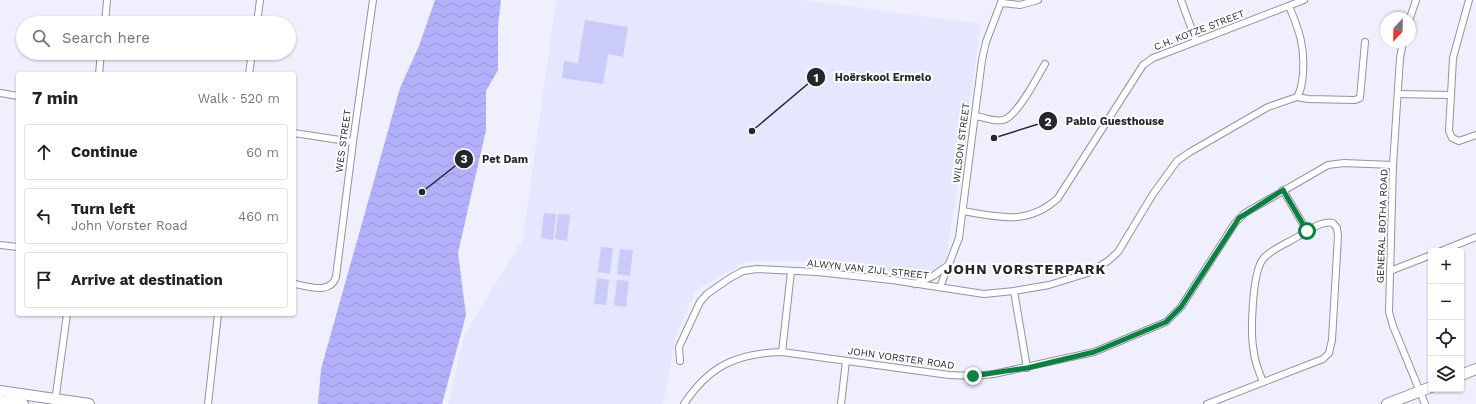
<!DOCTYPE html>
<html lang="en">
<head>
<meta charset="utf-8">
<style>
	body { margin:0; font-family:"Work Sans",sans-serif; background:#f2f2f2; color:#222 }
	.controls { position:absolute; right:12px; bottom:12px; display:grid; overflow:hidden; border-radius:4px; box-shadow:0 1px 3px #0004 }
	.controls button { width:36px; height:36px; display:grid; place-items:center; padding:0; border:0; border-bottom:1px solid #e0e0e0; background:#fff; color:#222; font:20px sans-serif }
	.compass { position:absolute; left:1380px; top:12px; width:36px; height:36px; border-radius:50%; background:#fff; box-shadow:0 1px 3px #0004; rotate:202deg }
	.stop { position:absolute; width:12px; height:12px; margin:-9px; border:3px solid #0b8043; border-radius:50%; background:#fff }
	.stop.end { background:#0b8043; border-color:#fff; box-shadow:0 1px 4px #0008 }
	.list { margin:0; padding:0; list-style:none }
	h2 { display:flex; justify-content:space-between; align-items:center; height:52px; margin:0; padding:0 16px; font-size:17px }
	h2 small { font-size:13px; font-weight:400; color:#767676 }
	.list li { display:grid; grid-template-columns:26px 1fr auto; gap:12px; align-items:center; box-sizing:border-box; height:56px; margin:0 8px 8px; padding:0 8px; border:1px solid #e0e0e0; border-radius:4px }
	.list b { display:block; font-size:15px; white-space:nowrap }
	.list p { margin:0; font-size:13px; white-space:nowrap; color:#767676 }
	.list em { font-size:13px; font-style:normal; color:#767676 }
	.icon { flex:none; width:22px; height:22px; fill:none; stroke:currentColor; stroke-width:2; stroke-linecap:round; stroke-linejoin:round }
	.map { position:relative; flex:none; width:1476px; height:404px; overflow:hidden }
	.search { position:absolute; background:#fff; box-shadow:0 1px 3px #0004; left:16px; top:16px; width:280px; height:44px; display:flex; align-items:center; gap:10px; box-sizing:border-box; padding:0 14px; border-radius:22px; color:#767676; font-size:15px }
	.panel { position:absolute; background:#fff; box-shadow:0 1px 3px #0004; left:16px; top:72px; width:280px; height:244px; border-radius:4px }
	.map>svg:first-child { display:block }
	.built { fill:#e5e6ff }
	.grass { fill:#cacbf9 }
	.water { fill:url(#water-waves) }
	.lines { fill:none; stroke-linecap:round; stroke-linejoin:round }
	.minor-casing { stroke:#9293a3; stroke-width:8 }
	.primary-casing { stroke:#9293a3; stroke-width:12 }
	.trunk-casing { stroke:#9293a3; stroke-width:12 }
	.minor { stroke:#fff; stroke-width:6 }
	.primary { stroke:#fff; stroke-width:10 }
	.trunk { stroke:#fff; stroke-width:10 }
	.route { stroke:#0b8043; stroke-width:5 }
	.labels { text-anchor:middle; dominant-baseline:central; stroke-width:4; stroke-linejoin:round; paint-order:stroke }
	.street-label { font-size:10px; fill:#26272d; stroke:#fefefe }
	.district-label { font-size:14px; font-weight:bold; letter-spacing:1px; fill:#26272d; stroke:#fefefe }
	.leader { fill:none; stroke:#26272d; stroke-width:1.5 }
	.callout-dot { fill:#26272d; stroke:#fefefe; stroke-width:1.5 }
	.mark-label { font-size:12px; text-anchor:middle; font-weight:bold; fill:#fff }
	.callout-label { font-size:11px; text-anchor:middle; font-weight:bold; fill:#26272d; stroke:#fefefe; stroke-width:4; stroke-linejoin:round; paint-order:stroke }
</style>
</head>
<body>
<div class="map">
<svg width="1476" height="404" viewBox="0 0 1476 404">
	<defs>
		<pattern id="water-waves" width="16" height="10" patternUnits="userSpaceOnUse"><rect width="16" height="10" fill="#b2b0fa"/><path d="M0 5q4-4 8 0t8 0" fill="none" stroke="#9997d7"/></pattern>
	</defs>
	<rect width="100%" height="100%" fill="#efeffd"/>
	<polygon class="built" points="556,0 801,0 981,24 946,260 935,270 910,274 802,261 747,261 696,290 675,338 663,404 448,404 464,336 523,239"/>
	<g class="grass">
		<polygon points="585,20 628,27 623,57 608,54 603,84 562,78 564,61 578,63"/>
		<polygon points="544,213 556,214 553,240 541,238"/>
		<polygon points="558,214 570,215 567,241 555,239"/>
		<polygon points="601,247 613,248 610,274 598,272"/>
		<polygon points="620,249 633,250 630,276 617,274"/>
		<polygon points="597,278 609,280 606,305 594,304"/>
		<polygon points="617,280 629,281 626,307 614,305"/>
	</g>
	<polygon class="water" points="435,0 501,0 498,26 498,70 486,91 486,130 458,253 466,315 442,404 318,404 321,369 400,88 419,46"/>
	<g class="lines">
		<g class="minor-casing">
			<g id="minor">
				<polyline points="1181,0 1196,41"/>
				<polyline points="1469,0 1453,58 1449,131 1452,138 1459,141 1476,135"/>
				<polyline points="1002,3 1020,5 1038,0"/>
				<polyline points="1410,18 1416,0"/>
				<polyline points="105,23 107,0"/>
				<polyline points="257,23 260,0"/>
				<polyline points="1403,42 1400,58 1393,165 1389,312 1393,326 1425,404"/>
				<polyline points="99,74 101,53"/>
				<polyline points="249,74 252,53"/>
				<polyline points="0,93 18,96"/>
				<polyline points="1398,94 1450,95"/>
				<polyline points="1297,97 1308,99 1355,100 1360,98 1365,42"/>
				<path d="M975 116C984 117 994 122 1003 120 1017 117 1037 77 1045 64"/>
				<polyline points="294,133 353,142"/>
				<polyline points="1283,190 1307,231"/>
				<path d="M963 211C998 217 1028 226 1058 198L1143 65 1153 58 1304 0"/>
				<polyline points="0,245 18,247"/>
				<polyline points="1441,251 1476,237"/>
				<polyline points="1390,271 1431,255"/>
				<path d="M294 284C308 286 330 295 336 277L353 142 373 0"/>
				<polyline points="915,284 933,276 947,266"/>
				<polyline points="940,287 959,238 982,60 986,42 1002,0"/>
				<polyline points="1014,291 1027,368"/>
				<polyline points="782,352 791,272"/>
				<path d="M680 361 679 347 700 302 707 294 730 278 743 271 757 269 817 272 892 280 984 294 1014 291 1049 285 1088 273 1108 261 1118 252 1153 194 1177 161 1190 152 1268 107 1297 97C1302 89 1302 82 1303 73 1305 46 1299 30 1289 6"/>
				<polyline points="55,402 67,314"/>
				<polyline points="208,404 218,314"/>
				<path d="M684 404C709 366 737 353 782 352L949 375 973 376 994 374 1094 352 1166 322 1181 307 1235 223 1245 213 1328 165 1344 163 1393 165"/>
				<polyline points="841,404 846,361"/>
				<path d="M1207 404 1323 359 1329 353 1332 340 1338 236 1337 228 1333 223C1322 220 1308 231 1299 236 1288 243 1271 249 1263 259 1252 273 1250 334 1254 353 1255 363 1259 372 1263 382"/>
			</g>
		</g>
		<g class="primary-casing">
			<g id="primary">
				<polyline points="1461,375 1476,369"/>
				<polyline points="1387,404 1431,387"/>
			</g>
		</g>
		<g class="trunk-casing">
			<g id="trunk">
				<polyline points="0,391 89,404"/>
				<polyline points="0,401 23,404"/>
			</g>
		</g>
		<use href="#minor" class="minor"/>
		<use href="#primary" class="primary"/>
		<use href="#trunk" class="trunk"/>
	</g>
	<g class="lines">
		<polyline class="route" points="973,376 1027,368 1094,352 1166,322 1181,307 1239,218 1283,190 1307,231"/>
	</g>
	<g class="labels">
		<g class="street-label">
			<text transform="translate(1199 30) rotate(-21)">C.H. KOTZE STREET</text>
			<text transform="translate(343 141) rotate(-82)">WES STREET</text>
			<text transform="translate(961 143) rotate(-83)">WILSON STREET</text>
			<text transform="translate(1382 226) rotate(-88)">GENERAL BOTHA ROAD</text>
			<text transform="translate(868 269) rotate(6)">ALWYN VAN ZIJL STREET</text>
			<text transform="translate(901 358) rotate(8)">JOHN VORSTER ROAD</text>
		</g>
		<g class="district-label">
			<text x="1025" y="269">JOHN VORSTERPARK</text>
		</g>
	</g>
	<path class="leader" d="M752 131L816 77M994 138L1048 121M422 192L464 159"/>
	<g class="callout-dot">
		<circle cx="752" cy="131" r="4"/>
		<circle cx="994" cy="138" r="4"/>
		<circle cx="422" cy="192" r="4"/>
		<circle cx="816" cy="77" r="10"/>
		<circle cx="1048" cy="121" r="10"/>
		<circle cx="464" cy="159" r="10"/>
	</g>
	<g class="mark-label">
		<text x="816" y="82">1</text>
		<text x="1048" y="126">2</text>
		<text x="464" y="163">3</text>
	</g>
	<g class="callout-label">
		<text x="883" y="81">Hoërskool Ermelo</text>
		<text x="1115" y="125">Pablo Guesthouse</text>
		<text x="505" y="163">Pet Dam</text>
	</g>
</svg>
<div class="controls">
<button>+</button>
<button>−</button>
<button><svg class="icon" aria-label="locate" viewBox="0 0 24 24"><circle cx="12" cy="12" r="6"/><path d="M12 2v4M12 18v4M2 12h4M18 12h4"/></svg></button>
<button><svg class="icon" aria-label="layers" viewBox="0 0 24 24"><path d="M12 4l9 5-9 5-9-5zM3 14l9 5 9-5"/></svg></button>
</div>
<svg class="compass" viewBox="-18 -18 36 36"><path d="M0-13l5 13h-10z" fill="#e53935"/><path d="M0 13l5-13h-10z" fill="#767676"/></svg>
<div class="stop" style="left:1307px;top:231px"></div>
<div class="stop end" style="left:973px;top:376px"></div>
<div class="search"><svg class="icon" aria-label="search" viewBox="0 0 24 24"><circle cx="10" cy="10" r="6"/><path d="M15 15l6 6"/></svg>Search here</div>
<section class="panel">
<h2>7 min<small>Walk · 520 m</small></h2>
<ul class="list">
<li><svg class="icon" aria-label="ahead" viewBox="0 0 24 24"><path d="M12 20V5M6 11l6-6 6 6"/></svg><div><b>Continue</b></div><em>60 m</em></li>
<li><svg class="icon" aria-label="left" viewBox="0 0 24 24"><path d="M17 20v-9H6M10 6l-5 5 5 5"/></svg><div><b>Turn left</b><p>John Vorster Road</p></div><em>460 m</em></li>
<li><svg class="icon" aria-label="arrive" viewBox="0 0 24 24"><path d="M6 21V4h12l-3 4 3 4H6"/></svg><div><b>Arrive at destination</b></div></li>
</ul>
</section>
</div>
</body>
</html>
